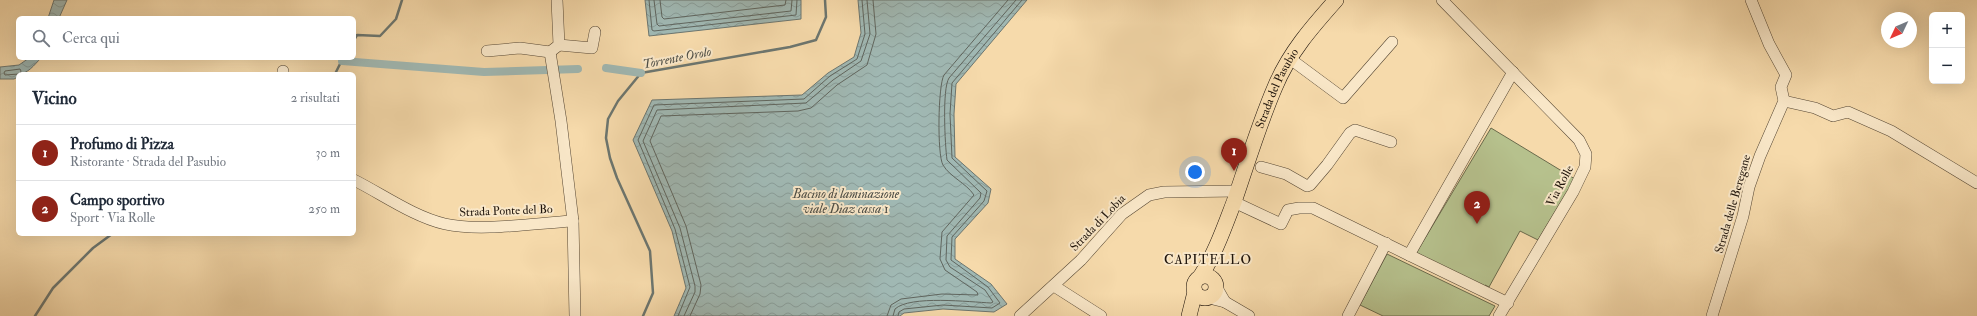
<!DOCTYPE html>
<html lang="it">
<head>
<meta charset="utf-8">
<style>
	body { margin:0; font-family:"IM FELL Double Pica",serif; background:#f2f2f3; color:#1f2937 }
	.controls { position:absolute; right:12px; top:12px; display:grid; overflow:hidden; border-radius:6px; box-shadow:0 4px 16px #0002 }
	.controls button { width:36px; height:36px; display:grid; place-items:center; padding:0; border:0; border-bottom:1px solid #e0e1e3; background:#fff; color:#1f2937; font:20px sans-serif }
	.compass { position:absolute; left:1881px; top:12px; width:36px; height:36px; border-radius:50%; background:#fff; box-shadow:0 4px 16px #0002; rotate:226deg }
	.you { position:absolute; left:1195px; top:172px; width:14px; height:14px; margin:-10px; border:3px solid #fff; border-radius:50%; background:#1a73e8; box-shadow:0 0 0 6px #1a73e833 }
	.badge { display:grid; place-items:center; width:26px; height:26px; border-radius:50%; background:#8f2418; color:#fff; font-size:13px; font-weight:700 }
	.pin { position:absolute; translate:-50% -33px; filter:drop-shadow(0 1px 2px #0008) }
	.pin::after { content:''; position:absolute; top:21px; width:14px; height:12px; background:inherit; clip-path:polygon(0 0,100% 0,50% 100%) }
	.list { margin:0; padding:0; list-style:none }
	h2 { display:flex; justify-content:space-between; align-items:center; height:52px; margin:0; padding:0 16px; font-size:17px }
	h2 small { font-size:13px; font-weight:400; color:#747a83 }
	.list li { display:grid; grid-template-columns:26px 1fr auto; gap:12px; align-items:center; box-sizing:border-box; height:56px; padding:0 16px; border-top:1px solid #e0e1e3 }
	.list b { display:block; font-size:15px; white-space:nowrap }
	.list p { margin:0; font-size:13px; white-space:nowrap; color:#747a83 }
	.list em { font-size:13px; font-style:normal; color:#747a83 }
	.icon { flex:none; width:22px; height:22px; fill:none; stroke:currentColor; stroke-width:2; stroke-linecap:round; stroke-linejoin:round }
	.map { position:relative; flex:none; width:1977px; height:316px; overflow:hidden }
	.search { position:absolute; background:#fff; box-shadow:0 4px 16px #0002; left:16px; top:16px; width:340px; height:44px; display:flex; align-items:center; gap:10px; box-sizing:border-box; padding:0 14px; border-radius:6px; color:#747a83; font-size:15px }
	.panel { position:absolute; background:#fff; box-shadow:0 4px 16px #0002; left:16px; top:72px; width:340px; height:164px; border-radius:6px }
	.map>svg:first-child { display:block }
	.pitch { fill:#b6c18d; stroke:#6a6a4c }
	.water { fill:url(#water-waves); stroke:#6c7670 }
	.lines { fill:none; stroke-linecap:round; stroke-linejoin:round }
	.shore { stroke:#60665f; stroke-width:1 }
	.stream { stroke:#6c7670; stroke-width:2.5 }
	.canal { stroke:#a0b8b3; stroke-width:8 }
	.minor-casing { stroke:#554633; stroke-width:12 }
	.major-casing { stroke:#1f140b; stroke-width:16 }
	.minor { stroke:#f9e7c8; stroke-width:11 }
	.major { stroke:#f6daab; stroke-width:15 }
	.labels { text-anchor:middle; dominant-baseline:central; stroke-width:4; stroke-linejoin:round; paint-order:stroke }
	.street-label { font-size:12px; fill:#1f140b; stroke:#f9e7c8 }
	.water-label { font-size:13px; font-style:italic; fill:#4c4d46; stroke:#f9e7c8 }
	.neighbourhood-label { font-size:13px; letter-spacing:1px; fill:#1f140b; stroke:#f9e7c8 }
</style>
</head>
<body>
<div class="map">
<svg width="1977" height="316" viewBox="0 0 1977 316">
	<defs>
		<pattern id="water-waves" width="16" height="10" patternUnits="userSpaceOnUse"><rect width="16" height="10" fill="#a0b8b3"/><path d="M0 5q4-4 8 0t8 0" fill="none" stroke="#899d99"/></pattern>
	</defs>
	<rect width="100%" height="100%" fill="#f6daab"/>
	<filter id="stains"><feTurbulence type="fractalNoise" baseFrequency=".005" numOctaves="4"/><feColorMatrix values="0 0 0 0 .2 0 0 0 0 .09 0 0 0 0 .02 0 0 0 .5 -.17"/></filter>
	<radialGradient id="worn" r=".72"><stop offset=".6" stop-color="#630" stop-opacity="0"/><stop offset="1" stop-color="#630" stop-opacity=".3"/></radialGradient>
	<g class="pitch">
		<polygon points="1491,128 1575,179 1538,240 1520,231 1489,287 1485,285 1482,290 1415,255"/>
		<polygon points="1387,254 1495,306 1489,316 1383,316 1360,305"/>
	</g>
	<g class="water">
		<polygon points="54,0 67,0 59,18 48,18"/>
		<polygon points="645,0 801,0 801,19 649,36"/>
		<polygon points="858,0 1027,0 956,84 954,114 955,157 991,189 988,203 955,239 955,259 991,284 1007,304 994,312 943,309 904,313 900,316 674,316 686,288 672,231 633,140 652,100 802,95 828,73 854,57 861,33"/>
		<path d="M29 58H41C34 65 28 74 18 74V77L14 79H0V67L19 65Z"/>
	</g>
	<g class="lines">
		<g class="shore">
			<polyline points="649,0 652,30 654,31 796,15 797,0"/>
			<polyline points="654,0 657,24 659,26 791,11 792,0"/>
			<polyline points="660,0 662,17 664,19 785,5 786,0"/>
			<polyline points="19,74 5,75 4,73 5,71 20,69 21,71 20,74"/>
			<polyline points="678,316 690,287 675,229 638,140 654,105 804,99 830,76 857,59 865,34 862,0"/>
			<polyline points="684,316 695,292 695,286 680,228 643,141 657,110 806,103 833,80 861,61 870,34 867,0"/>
			<polyline points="690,316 700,294 701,285 686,226 650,141 661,116 798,111 811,108 837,85 867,65 876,34 873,0"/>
			<path d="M887 316 891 305 901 299 942 294 978 295 977 292 945 270 940 259 942 232 974 195C966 183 950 177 943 165 937 155 938 85 944 75L1008 0"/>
			<path d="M893 316 895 309C910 295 970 302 991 303L993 302 985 290 950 267 946 260 947 236 980 198 981 193 947 160C945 145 942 89 949 78L1016 0"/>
			<polyline points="898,316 899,312 904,309 943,305 992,308 1000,303 988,287 951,260 952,237 984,201 987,191 952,158 950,114 952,83 1022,0"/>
		</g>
		<g class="stream">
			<polyline points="354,40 357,35 380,36 396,19 402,0"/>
			<polyline points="335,74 343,58"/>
			<polyline points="35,316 53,288 93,248 112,234"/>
			<polyline points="643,316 653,293 650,251 617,178 610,158 606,138 608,119 618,101 641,73 790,47 816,40 826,17 825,0"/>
		</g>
		<g class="canal">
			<polyline points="342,61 484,72 578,69"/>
			<polyline points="606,68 641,73"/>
		</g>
		<g class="minor-casing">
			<g id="minor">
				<polyline points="1442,0 1579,140 1586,154 1585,167 1573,192 1499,316"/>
				<polyline points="559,45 592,48 595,32"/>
				<polyline points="487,51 520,48 550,52"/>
				<polyline points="550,52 561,121 573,221 575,316"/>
				<polyline points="550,52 559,45 557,0"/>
				<polyline points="1289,58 1343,98 1392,42"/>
				<polyline points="283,71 283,74"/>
				<polyline points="1784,101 1815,108 1833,116 1848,112 1891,131 1977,183"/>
				<polyline points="1261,167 1286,174 1307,186 1310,185 1327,165 1350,133 1355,130 1391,142"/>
				<path d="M354 180C382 194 414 217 445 224 481 232 535 223 573 221"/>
				<polyline points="1234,202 1281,224 1288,210 1299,208 1313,208 1409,255"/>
				<polyline points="1054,286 1101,316"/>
				<polyline points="1217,288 1225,302"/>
				<polyline points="1209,298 1225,302 1249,316"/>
				<polyline points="1508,303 1409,255 1513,72"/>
				<polyline points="1020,316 1081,260 1122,214 1149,195 1164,192 1238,191"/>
				<polyline points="1348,316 1386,243"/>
				<polyline points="1712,316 1743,216 1749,187 1760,156 1784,101 1781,87 1786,75 1769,44 1751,0"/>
			</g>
		</g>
		<g class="major-casing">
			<g id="major">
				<circle cx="1205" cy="287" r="11"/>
				<path id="s1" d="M1200 277C1215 254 1224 228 1234 202 1247 164 1259 124 1275 87 1289 53 1312 27 1336 0"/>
				<polyline points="1189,316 1195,292"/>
			</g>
		</g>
		<use href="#minor" class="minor"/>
		<use href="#major" class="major"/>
	</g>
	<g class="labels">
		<g class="street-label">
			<text stroke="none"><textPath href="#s1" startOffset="204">Strada del Pasubio</textPath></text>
			<text transform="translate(1560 186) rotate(-62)">Via Rolle</text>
			<text transform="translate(1733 204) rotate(-74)">Strada delle Beregane</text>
			<text transform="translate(506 211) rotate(-2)">Strada Ponte del Bo</text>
			<text transform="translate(1098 223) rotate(-46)">Strada di Lobia</text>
		</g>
		<g class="water-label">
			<text transform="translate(677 58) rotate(-11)">Torrente Orolo</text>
			<text x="846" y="194">Bacino di laminazione<tspan x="846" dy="15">viale Diaz cassa 1</tspan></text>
		</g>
		<g class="neighbourhood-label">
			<text x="1208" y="260">CAPITELLO</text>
		</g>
	</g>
	<rect width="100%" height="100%" filter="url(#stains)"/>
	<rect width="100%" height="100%" fill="url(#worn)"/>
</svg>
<div class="controls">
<button>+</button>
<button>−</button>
</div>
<svg class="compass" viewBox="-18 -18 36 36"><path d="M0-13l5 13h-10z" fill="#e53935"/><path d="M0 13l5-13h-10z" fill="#747a83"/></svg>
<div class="you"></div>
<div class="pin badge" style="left:1234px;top:171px">1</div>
<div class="pin badge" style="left:1477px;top:224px">2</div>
<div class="search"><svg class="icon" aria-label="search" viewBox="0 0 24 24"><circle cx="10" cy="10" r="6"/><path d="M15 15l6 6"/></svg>Cerca qui</div>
<section class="panel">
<h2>Vicino<small>2 risultati</small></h2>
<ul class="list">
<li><span class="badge">1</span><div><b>Profumo di Pizza</b><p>Ristorante · Strada del Pasubio</p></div><em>30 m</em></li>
<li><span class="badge">2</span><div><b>Campo sportivo</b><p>Sport · Via Rolle</p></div><em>250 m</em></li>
</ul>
</section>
</div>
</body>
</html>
